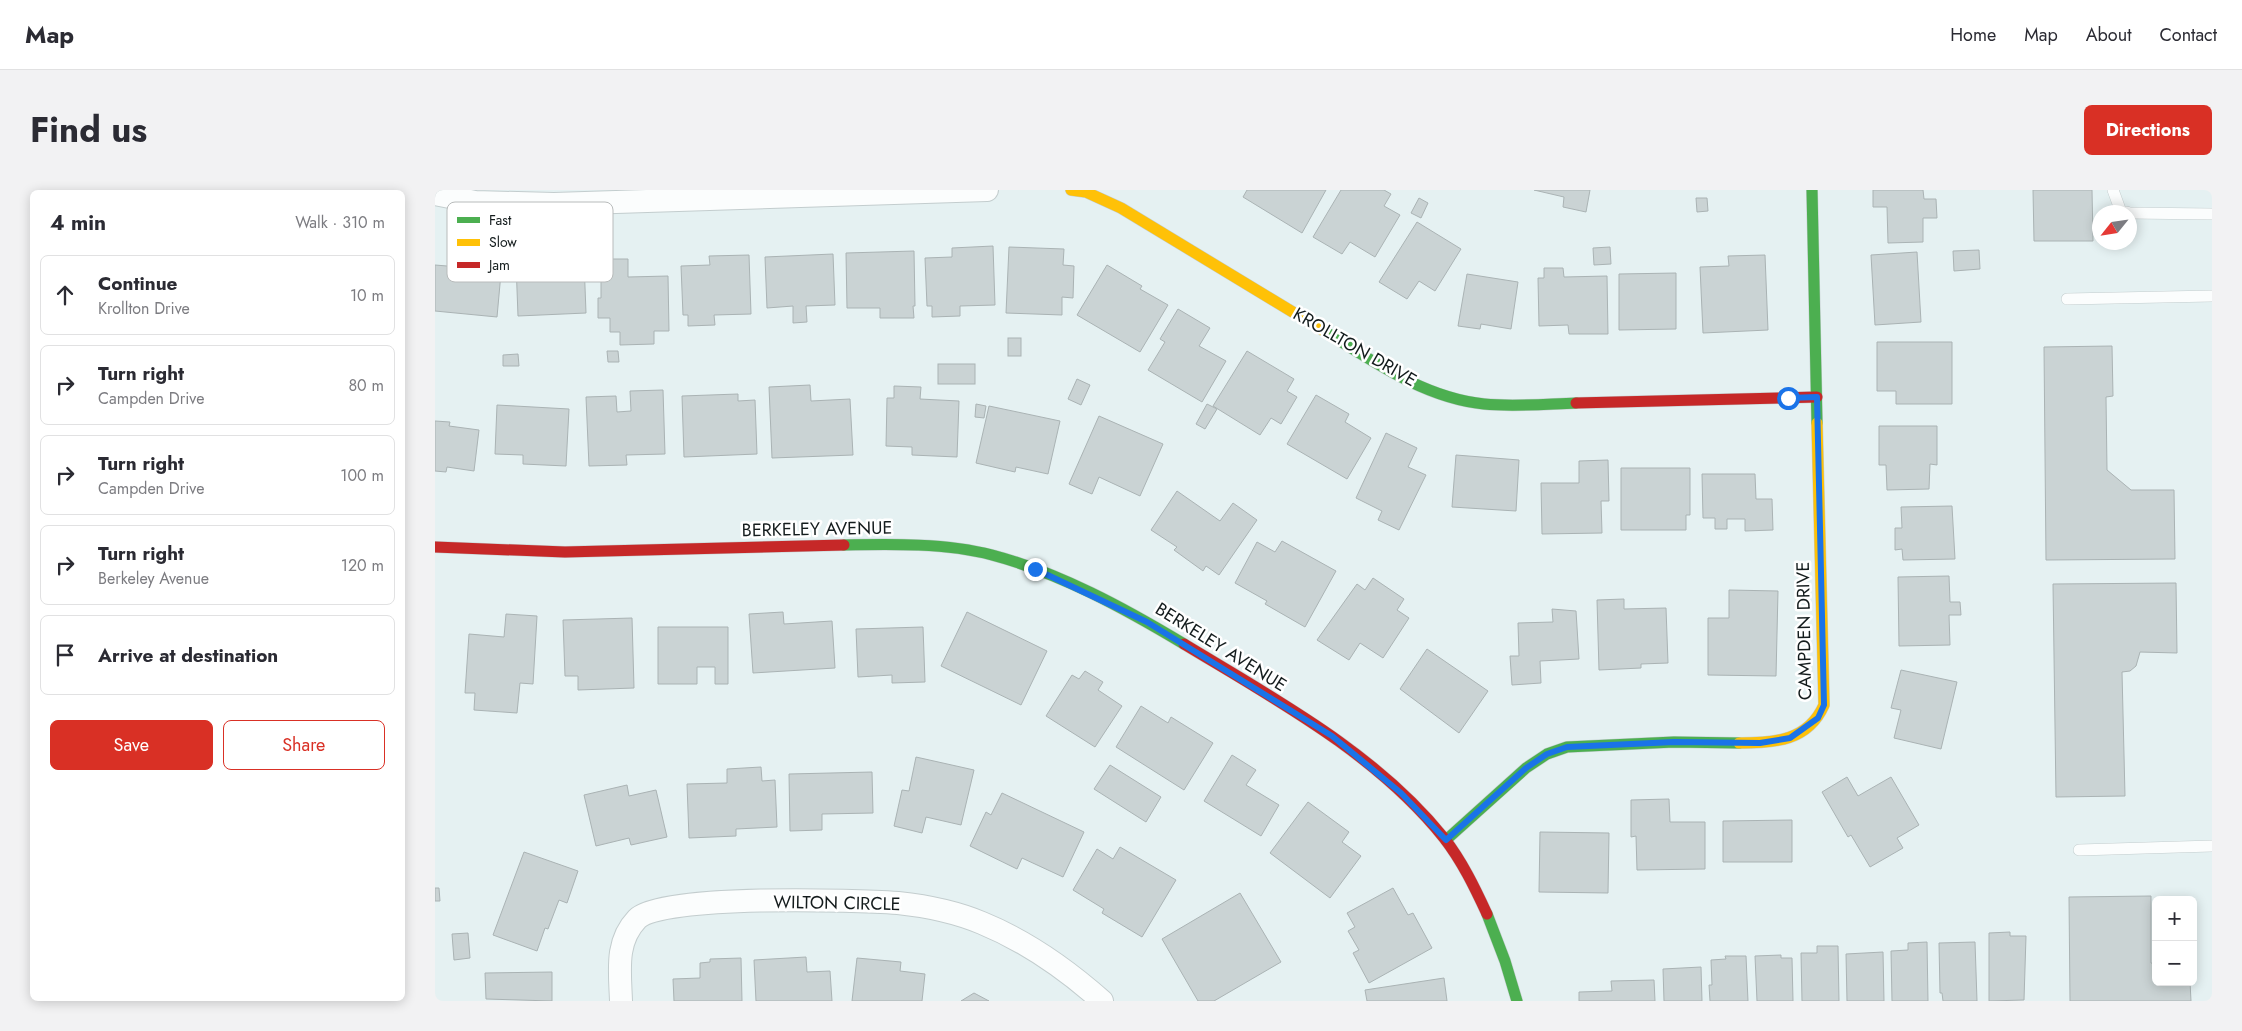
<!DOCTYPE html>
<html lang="en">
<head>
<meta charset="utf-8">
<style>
	body { margin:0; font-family:Jost,sans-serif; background:#f2f2f3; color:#2b2b33 }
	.controls { position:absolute; right:15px; bottom:15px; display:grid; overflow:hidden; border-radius:8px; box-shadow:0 2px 12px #0003 }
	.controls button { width:45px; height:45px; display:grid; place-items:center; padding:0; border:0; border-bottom:1px solid #e1e1e2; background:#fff; color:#2b2b33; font:25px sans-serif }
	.compass { position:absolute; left:1657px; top:15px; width:45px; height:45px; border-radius:50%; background:#fff; box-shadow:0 2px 12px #0003; rotate:240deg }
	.stop { position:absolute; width:15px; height:15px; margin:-11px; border:4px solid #1a73e8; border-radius:50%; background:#fff }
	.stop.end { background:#1a73e8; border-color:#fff; box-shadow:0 1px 5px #0008 }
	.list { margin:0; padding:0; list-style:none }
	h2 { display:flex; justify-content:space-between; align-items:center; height:65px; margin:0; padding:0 20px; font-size:21px }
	h2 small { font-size:16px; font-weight:400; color:#7c7c81 }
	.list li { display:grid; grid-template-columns:32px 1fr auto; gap:15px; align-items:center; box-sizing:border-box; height:80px; margin:0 10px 10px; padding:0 10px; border:1px solid #e1e1e2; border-radius:8px }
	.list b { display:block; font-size:19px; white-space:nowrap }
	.list p { margin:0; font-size:16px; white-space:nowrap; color:#7c7c81 }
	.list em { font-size:16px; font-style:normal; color:#7c7c81 }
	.actions { display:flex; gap:10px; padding:15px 20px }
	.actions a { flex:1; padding:11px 0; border:1px solid #d93025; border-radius:8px; text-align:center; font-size:18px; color:#d93025 }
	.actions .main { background:#d93025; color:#fff }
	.icon { flex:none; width:28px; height:28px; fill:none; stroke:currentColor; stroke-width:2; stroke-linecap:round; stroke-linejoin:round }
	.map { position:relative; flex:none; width:1777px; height:811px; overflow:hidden; border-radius:8px }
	header { display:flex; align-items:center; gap:30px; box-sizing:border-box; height:70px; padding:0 25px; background:#fff; border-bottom:1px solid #e1e1e2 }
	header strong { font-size:24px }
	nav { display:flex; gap:28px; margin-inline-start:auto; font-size:18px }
	.intro { display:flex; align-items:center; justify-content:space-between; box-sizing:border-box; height:120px; padding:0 30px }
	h1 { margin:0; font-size:35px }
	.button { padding:12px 22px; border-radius:8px; background:#d93025; color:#fff; font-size:18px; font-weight:700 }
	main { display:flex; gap:30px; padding:0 30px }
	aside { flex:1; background:#fff; border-radius:8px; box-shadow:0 2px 12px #0003 }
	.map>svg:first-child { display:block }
	.building { fill:#cad3d4; stroke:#aab3b4 }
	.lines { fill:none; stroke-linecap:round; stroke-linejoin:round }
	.lane-casing { stroke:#c3cdce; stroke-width:12 }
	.street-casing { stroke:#c3cdce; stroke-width:24 }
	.fast-casing { stroke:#c3cdce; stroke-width:12 }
	.slow-casing { stroke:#c3cdce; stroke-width:12 }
	.jam-casing { stroke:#c3cdce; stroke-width:12 }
	.lane { stroke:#fbfdfd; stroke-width:11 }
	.street { stroke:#fbfdfd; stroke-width:22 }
	.fast { stroke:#4caf50; stroke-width:11 }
	.slow { stroke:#ffc107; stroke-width:11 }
	.jam { stroke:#c62828; stroke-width:11 }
	.route { stroke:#1a73e8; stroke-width:6 }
	.labels { text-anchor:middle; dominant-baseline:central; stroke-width:5; stroke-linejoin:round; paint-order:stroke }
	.street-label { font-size:18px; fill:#141c1d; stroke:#fff }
	.key { fill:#fff; stroke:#b8bbbb; stroke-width:1 }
	.key-label { font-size:14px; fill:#141c1d }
</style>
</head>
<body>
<header>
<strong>Map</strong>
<nav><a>Home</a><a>Map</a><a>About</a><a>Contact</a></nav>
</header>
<div class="intro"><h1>Find us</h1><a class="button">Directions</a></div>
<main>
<aside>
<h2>4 min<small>Walk · 310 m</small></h2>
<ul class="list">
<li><svg class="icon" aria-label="ahead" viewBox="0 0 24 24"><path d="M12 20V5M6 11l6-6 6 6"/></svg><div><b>Continue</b><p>Krollton Drive</p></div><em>10 m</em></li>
<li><svg class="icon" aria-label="right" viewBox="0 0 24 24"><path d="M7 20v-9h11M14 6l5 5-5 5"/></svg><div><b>Turn right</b><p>Campden Drive</p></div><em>80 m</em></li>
<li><svg class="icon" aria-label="right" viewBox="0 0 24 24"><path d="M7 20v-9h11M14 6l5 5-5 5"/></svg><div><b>Turn right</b><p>Campden Drive</p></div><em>100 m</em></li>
<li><svg class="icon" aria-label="right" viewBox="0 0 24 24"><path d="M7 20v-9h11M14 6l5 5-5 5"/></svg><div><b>Turn right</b><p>Berkeley Avenue</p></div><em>120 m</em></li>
<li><svg class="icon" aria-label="arrive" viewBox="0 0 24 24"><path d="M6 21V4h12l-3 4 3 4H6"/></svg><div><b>Arrive at destination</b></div></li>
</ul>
<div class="actions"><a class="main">Save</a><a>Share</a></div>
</aside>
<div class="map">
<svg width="1777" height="811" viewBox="0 0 1777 811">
	<rect width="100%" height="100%" fill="#e5f1f2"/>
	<g class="building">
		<polygon points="812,0 891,0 867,43 808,7"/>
		<polygon points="906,0 949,0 956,4 949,16 965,25 940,67 915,52 907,64 878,47"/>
		<polygon points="1099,0 1155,0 1151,22 1128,17 1129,7"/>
		<polygon points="1438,0 1488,0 1489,9 1501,9 1502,28 1488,28 1488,52 1453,53 1452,17 1438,17"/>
		<polygon points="1598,0 1657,0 1658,51 1599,51"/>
		<polygon points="984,8 993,13 986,28 976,23"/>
		<polygon points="1261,8 1272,8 1273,21 1262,22"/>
		<polygon points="982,32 1026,59 1000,101 984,91 972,109 944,92"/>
		<polygon points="558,56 560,115 525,116 525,126 497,127 497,116 492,116 490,68 517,67 517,58"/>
		<polygon points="574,57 629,59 628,75 639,76 638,108 627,107 627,125 571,123"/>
		<polygon points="1175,57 1176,74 1159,75 1158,58"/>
		<polygon points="1544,60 1545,79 1519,81 1518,61"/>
		<polygon points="479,61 480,116 478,116 479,128 445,128 445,118 412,118 411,63"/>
		<polygon points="1482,62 1486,132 1440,135 1436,65"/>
		<polygon points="398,64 400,115 371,116 372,132 358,133 358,116 332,118 330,67"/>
		<polygon points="314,65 316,124 279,125 280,135 253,136 253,125 248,125 246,76 275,75 274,66"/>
		<polygon points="1330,65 1333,140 1268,143 1265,77 1294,76 1293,66"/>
		<polygon points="25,68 67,72 62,127 0,121 0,75 24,77"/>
		<polygon points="166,69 193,69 193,87 233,86 234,141 219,141 219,154 185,155 185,142 175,142 175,128 163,128 163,108 166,108"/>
		<polygon points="149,71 151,123 83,126 81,73"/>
		<polygon points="672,75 707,96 705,99 733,115 705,162 642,125"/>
		<polygon points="1109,78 1128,78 1129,87 1172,86 1173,144 1134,144 1133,135 1104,136 1103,88 1109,88"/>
		<polygon points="1241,83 1241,139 1184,140 1184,84"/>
		<polygon points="1032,84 1083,92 1076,139 1046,134 1045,139 1023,136"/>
		<polygon points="743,119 775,138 764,156 791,171 767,212 713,180 730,152 725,149"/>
		<rect x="573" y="148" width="13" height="18"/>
		<polygon points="1442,152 1517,152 1517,214 1461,214 1461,201 1442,201"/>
		<polygon points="1677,156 1678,206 1671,207 1672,280 1696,300 1739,300 1740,369 1611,370 1609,157"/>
		<polygon points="172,161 183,161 184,172 173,172"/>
		<polygon points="812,161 859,189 852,201 862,207 846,234 836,228 825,245 778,216"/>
		<polygon points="83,164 84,176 68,176 68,165"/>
		<rect x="503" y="174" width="37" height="20"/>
		<polygon points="642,189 655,195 646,215 633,209"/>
		<polygon points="375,195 376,211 415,209 418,265 337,268 334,197"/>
		<polygon points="459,196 486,197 485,209 524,211 522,267 477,265 477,257 451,256 452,208 459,208"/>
		<polygon points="228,200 230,264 191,265 192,275 154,276 151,207 181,206 182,222 196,221 195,201"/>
		<polygon points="303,204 303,211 320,210 322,264 249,267 247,206"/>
		<polygon points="881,205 914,224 910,232 936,248 912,289 852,254"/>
		<polygon points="541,214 551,216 549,228 540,227"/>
		<polygon points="772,214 782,219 770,239 761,234"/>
		<polygon points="62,215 134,219 131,276 88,274 88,265 60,264"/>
		<polygon points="554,216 625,231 613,284 581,277 580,282 541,273"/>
		<polygon points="664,226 728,254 705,306 664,287 657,304 634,294"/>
		<polygon points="0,231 15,232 14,236 44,240 39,281 12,277 11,282 0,281"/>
		<polygon points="1444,236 1502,236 1502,275 1495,274 1494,299 1452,300 1451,275 1444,275"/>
		<polygon points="951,243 982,258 973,277 991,285 964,340 943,330 947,321 921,308"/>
		<polygon points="1021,265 1084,270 1081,321 1017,317"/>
		<polygon points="1173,270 1174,311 1166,311 1167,343 1107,344 1106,293 1144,293 1144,271"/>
		<polygon points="1186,278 1255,278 1255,325 1251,325 1251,340 1186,340"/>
		<polygon points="1267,284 1320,284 1321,309 1337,309 1338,340 1310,341 1310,329 1292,329 1292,339 1280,339 1280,328 1268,328"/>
		<polygon points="742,301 785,331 798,313 822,330 784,385 771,376 768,381 739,360 742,357 716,340"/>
		<polygon points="1517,316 1520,369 1468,370 1467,359 1460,360 1460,338 1467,338 1466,317"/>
		<polygon points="847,351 901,381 870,437 830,414 832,411 800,393 822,352 840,362"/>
		<polygon points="1514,386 1515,412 1525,412 1526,425 1514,425 1515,455 1464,456 1463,387"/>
		<polygon points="938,388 969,409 962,420 974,428 948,468 925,453 914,470 882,450 922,394 930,400"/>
		<polygon points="1741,393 1742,463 1705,462 1701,476 1695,481 1687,482 1690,606 1621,607 1618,394"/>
		<polygon points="1294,400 1343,401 1341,486 1273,485 1273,428 1294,428"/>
		<polygon points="1189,409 1189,419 1231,418 1233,473 1206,474 1206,478 1164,480 1162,410"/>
		<polygon points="1117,419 1141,421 1144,469 1105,471 1106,493 1077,495 1075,466 1084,466 1083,433 1118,432"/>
		<polygon points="348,422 349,434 397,431 400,478 318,483 314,424"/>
		<polygon points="532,422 612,461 586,515 506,476"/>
		<polygon points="71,424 102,426 98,494 85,493 82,523 39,520 40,503 30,503 34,444 69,447"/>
		<polygon points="197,428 199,498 143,500 143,486 130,486 128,430"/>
		<polygon points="223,437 293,437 293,494 280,494 280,477 262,477 262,494 223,494"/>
		<polygon points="488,437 490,492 457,493 457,485 423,487 421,439"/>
		<polygon points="992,459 1053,501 1024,543 965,499"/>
		<polygon points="1466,480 1522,492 1506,559 1459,548 1466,520 1456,518"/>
		<polygon points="650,481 668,492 663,500 687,516 660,557 611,526 637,485 644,489"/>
		<polygon points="706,516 733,533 736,527 778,553 749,600 681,557"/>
		<polygon points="797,565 821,580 811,595 844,615 826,646 769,611"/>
		<polygon points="481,567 539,580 526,635 491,627 487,643 459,636 467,600 474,601"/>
		<polygon points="675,575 726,607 711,632 659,599"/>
		<polygon points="326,577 327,591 340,590 342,637 301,639 301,646 254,648 252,594 292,593 292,579"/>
		<polygon points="437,582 438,623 387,624 387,640 355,641 354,584"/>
		<polygon points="1412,587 1423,606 1456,587 1484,635 1462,648 1468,658 1435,677 1416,645 1413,647 1387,602"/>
		<polygon points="192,595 194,606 221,600 232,647 196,655 194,648 161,656 149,605"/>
		<polygon points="567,603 649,642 628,687 587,668 582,679 535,656 551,622 556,625"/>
		<polygon points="1234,609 1235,632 1270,632 1270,679 1202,680 1201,646 1196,647 1196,610"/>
		<polygon points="873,612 914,642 907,652 926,666 895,708 835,663"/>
		<polygon points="1357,630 1357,672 1288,672 1288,631"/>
		<polygon points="1105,642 1174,643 1173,703 1104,702"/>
		<polygon points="685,657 741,690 707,747 667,723 669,719 638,700 662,659 678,669"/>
		<polygon points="89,662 143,681 132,713 124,710 113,739 110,738 102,761 58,745"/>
		<polygon points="0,698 4,698 5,711 0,711"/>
		<polygon points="958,698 973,725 978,723 997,758 934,793 918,763 924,760 913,741 920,737 912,723"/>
		<polygon points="805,703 846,772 779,811 763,811 727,749"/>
		<polygon points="1716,706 1716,773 1721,774 1721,792 1755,792 1756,811 1635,811 1634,707"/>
		<polygon points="1575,742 1575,746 1591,746 1589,810 1554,811 1554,743"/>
		<polygon points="33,743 35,768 19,770 17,744"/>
		<polygon points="1492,752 1493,811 1457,811 1456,761 1473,760 1473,753"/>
		<polygon points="1540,752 1542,811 1508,811 1507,803 1505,803 1504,753"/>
		<polygon points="1382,756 1403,756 1404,811 1367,811 1366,763 1382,763"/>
		<polygon points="1448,762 1449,811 1412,811 1411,764"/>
		<polygon points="1346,765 1346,768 1357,768 1358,811 1322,811 1320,766"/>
		<polygon points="1290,766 1311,766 1313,811 1275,811 1274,795 1277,795 1276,770 1291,769"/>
		<polygon points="371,767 372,782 395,781 397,811 321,811 319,770"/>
		<polygon points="306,768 307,811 239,811 238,789 265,788 265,773 275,772 275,769"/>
		<polygon points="422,768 466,772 465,781 490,784 487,811 417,811"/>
		<polygon points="1266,777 1267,811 1229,811 1228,779"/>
		<polygon points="117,782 117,811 51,809 50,783"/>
		<polygon points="1009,788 1012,811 932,811 930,800"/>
		<polygon points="1219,790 1220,811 1144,811 1144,802 1177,801 1176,791"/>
		<polygon points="539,803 554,811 526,811"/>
	</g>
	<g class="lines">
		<g class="lane-casing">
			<g id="lane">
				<polyline points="1678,0 1686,22 1692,22"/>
				<polyline points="1694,23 1777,24"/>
				<polyline points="1632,109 1777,106"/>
				<polyline points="1644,660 1777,656"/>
			</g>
		</g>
		<g class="street-casing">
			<g id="street">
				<polyline points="0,4 40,12 119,14 552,0"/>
				<path d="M186 811C185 781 180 752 202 729 225 704 422 710 463 713 491 716 521 722 547 733 591 751 632 780 667 811"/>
			</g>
		</g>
		<g class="fast-casing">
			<g id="fast">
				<polyline points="1377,0 1382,233"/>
				<path d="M889 141C939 172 990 208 1049 214 1079 217 1111 214 1141 213"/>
				<path d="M409 355C456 354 512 353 557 365 625 383 689 418 749 454"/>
				<polyline points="1011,650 1091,578 1112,564 1132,557 1239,552 1304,553"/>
				<polyline points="1052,724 1070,771 1082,811"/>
			</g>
		</g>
		<g class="slow-casing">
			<g id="slow">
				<polyline points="636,0 651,2 686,18 889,141"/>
				<path d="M1304 553C1340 553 1373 551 1389 515L1382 233"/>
			</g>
		</g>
		<g class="jam-casing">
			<g id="jam">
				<polyline points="1141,213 1382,207"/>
				<polyline points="0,357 130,362 409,355"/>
				<path d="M749 454C840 509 942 564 1009 648 1027 671 1040 698 1052 724"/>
			</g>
		</g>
		<use href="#lane" class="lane"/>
		<use href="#street" class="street"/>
		<use href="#fast" class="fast"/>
		<use href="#slow" class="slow"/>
		<use href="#jam" class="jam"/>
	</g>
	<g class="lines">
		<polyline class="route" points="600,379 712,432 897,546 966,603 1011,650 1091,578 1112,564 1132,557 1239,552 1325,553 1355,548 1383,528 1389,515 1382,207 1353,208"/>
	</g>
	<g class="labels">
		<g class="street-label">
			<text transform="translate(920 157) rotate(30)">KROLLTON DRIVE</text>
			<text transform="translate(382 339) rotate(-1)">BERKELEY AVENUE</text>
			<text transform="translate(1369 441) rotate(-91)">CAMPDEN DRIVE</text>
			<text transform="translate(786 457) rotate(32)">BERKELEY AVENUE</text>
			<text transform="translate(402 713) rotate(1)">WILTON CIRCLE</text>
		</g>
	</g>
	<rect x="12" y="12" width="166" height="80" rx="8" class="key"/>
	<rect x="22" y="27" width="23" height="6" fill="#4caf50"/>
	<rect x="22" y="49" width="23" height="7" fill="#ffc107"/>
	<rect x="22" y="72" width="23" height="6" fill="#c62828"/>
	<g class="key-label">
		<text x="54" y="35">Fast</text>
		<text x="54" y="57">Slow</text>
		<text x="54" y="80">Jam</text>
	</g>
</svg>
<div class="controls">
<button>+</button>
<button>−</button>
</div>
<svg class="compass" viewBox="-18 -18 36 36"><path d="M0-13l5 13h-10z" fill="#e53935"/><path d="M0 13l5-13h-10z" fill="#7c7c81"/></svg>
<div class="stop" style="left:1353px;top:208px"></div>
<div class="stop end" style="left:600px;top:379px"></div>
</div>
</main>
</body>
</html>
